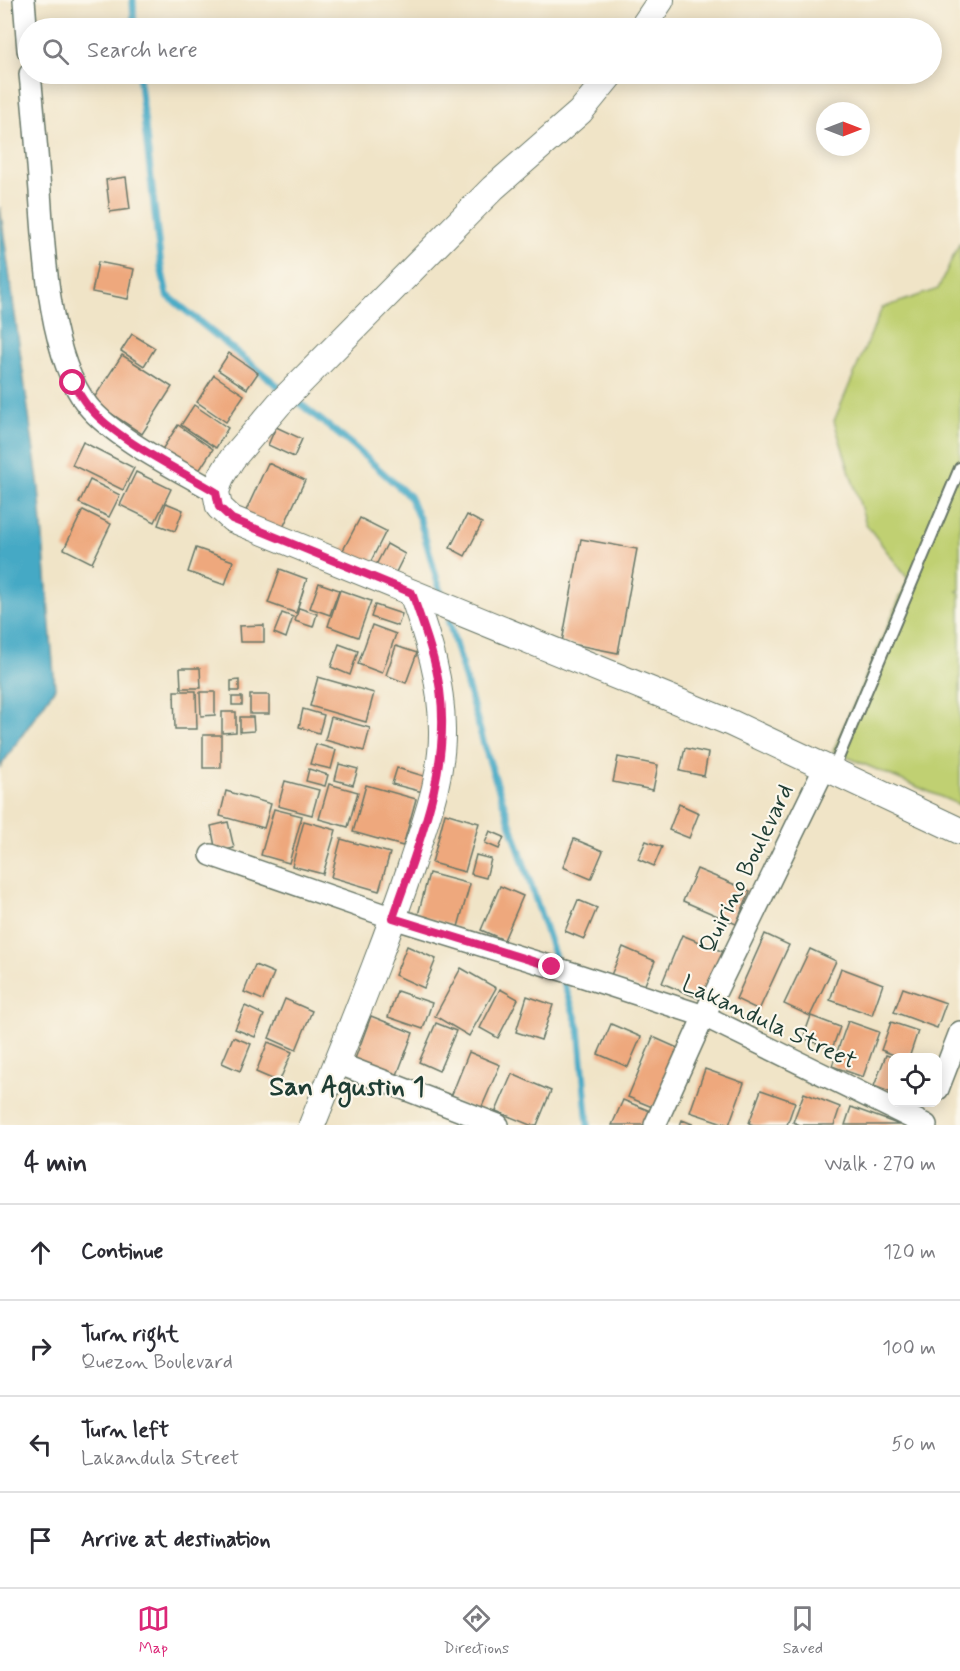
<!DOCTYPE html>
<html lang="en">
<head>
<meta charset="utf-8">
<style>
	body { margin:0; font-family:Mynerve,sans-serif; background:#f2f2f3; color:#2b2b33 }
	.controls { position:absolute; right:18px; bottom:18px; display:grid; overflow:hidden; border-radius:12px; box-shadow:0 3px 15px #0003 }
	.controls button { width:54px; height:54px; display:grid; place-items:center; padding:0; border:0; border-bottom:2px solid #e1e1e2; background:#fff; color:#2b2b33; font:30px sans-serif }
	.compass { position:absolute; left:816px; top:102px; width:54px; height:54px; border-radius:50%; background:#fff; box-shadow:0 3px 15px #0003; rotate:90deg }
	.stop { position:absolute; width:18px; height:18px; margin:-14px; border:4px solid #db2777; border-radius:50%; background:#fff }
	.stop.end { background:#db2777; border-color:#fff; box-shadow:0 2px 6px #0008 }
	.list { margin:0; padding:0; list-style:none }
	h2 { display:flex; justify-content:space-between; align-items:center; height:78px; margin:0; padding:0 24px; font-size:26px }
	h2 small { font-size:20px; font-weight:400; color:#7c7c81 }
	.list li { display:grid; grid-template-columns:39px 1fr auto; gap:18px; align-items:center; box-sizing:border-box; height:96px; padding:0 24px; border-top:2px solid #e1e1e2 }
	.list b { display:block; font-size:22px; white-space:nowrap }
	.list p { margin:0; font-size:20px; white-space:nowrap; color:#7c7c81 }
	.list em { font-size:20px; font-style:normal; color:#7c7c81 }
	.icon { flex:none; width:33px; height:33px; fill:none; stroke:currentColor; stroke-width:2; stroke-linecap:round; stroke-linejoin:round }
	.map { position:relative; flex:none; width:960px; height:1125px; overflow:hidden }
	.search { position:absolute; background:#fff; box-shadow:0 3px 15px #0003; left:18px; right:18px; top:18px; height:66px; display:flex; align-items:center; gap:15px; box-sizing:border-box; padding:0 21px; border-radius:33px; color:#7c7c81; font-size:22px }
	.sheet { height:462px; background:#fff }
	nav { display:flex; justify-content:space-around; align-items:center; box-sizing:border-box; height:84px; border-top:2px solid #e1e1e2; background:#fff; font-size:16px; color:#7c7c81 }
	nav a { display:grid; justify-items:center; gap:3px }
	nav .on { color:#db2777 }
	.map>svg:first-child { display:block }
	.green { fill:#c0d072; stroke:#708653; stroke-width:1.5 }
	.water { fill:#45a9c5; stroke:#32737c; stroke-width:1.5 }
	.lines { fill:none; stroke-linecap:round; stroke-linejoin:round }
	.stream { stroke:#45a9c5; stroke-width:7 }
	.building { fill:#eea87d }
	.service-casing { stroke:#687767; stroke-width:14 }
	.minor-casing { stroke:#687767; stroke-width:24 }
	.tertiary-casing { stroke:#687767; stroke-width:28 }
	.service { stroke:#fff; stroke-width:10 }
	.minor { stroke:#fff; stroke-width:21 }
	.tertiary { stroke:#fff; stroke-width:26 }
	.route { stroke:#db2777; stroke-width:8 }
	.labels { text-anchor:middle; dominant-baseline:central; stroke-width:4.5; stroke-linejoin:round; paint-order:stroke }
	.street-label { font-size:24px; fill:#1f3d34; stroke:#fbf7ec }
	.quarter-label { font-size:27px; font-weight:bold; fill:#1f3d34; stroke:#fbf7ec }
</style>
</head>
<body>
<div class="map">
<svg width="960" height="1125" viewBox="0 0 960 1125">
	<rect width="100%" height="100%" fill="#fbf7ec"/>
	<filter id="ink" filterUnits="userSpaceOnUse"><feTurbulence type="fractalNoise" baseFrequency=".0167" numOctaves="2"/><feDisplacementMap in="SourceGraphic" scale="12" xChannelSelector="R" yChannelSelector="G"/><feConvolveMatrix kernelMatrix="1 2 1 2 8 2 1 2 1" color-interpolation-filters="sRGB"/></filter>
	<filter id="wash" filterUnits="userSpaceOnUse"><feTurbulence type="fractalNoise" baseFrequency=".008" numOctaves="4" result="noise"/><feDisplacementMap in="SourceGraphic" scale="24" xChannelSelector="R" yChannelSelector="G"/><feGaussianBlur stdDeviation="1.35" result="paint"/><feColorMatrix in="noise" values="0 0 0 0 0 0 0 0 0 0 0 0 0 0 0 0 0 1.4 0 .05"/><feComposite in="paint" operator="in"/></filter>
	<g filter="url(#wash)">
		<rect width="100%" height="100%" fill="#f0e4c7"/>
		<polygon class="green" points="960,242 960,590 957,591 960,593 960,805 833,751 908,579 866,524 834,421 882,308 938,289"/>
		<polygon class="water" points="0,207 39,488 55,688 0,767"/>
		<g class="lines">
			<g class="stream">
				<polyline points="133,0 134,28"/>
				<polyline points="139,74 161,267 167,295 284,391"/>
				<polyline points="293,398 352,445 409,496 420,520 441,594"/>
				<polyline points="449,622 485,748 557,963"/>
				<polyline points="561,975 579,1028 588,1125"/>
			</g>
		</g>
		<g id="blocks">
			<g class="building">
				<polygon points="126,177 130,209 110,212 106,180"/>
				<polygon points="98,262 134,269 128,299 92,292"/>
				<polygon points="132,334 155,348 144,366 121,351"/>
				<polygon points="229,353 258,373 247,389 218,370"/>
				<polygon points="122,355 172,387 142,434 92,401"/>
				<polygon points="214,375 244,395 226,422 197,402"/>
				<polygon points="194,405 228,428 216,448 181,425"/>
				<polygon points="178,425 213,449 197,474 161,451"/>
				<polygon points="276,427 302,439 294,457 268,445"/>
				<polygon points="83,442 134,468 123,490 72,465"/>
				<polygon points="268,463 305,480 281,532 244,515"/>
				<polygon points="136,472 171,489 155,522 120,505"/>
				<polygon points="90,480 120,495 109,517 79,503"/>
				<polygon points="166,503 183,510 175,531 158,525"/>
				<polygon points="83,510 111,524 92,563 64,549"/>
				<polygon points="467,515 482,523 465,556 450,548"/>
				<polygon points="360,518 386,531 368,567 341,554"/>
				<polygon points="581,539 637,549 618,653 562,642"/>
				<polygon points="387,544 405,554 394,576 375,567"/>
				<polygon points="196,548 233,561 225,585 188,572"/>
				<polygon points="280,569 307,579 296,613 268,603"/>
				<polygon points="319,583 339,590 330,615 310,608"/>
				<polygon points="340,590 371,601 358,637 328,626"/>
				<polygon points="375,605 402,614 398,626 371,617"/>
				<polygon points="299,608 317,614 313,627 295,621"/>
				<polygon points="282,613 293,617 286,638 274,633"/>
				<polygon points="264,625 264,642 240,642 239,626"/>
				<polygon points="372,625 396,634 382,673 358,664"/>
				<polygon points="339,644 358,651 350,675 331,667"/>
				<polygon points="396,646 417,653 406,683 386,675"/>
				<polygon points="180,668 200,668 201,688 181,688"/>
				<polygon points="318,677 374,693 366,722 310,706"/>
				<polygon points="239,680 239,691 231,691 231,681"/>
				<polygon points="174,691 196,691 197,729 175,729"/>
				<polygon points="200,692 215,692 215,715 201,716"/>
				<rect x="250" y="695" width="19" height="19"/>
				<rect x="232" y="697" width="10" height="8"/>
				<polygon points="303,709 324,715 319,733 299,727"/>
				<polygon points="222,712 236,712 236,732 222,733"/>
				<polygon points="240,717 253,717 254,731 240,732"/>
				<polygon points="331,717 370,728 364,751 325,740"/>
				<rect x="203" y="735" width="18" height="33"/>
				<polygon points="316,744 336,750 331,769 310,764"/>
				<polygon points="685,748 708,753 704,776 680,771"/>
				<polygon points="618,757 658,765 653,790 613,782"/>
				<polygon points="339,764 358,769 353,785 335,780"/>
				<polygon points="397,768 427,777 423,792 392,784"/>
				<polygon points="309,769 328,775 325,786 306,781"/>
				<polygon points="285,781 319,790 312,815 278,806"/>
				<polygon points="329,784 358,792 348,827 319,819"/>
				<polygon points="366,785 416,799 403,846 353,832"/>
				<polygon points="226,791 271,804 264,828 220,816"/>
				<polygon points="679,804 699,813 689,838 669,830"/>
				<polygon points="274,809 302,816 289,863 261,855"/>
				<polygon points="445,813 479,823 465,872 432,863"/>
				<polygon points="304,821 336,830 323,874 292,866"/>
				<polygon points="228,822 234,848 216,852 211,826"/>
				<polygon points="490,831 504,837 499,849 485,843"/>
				<polygon points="341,839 390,853 379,891 331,877"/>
				<polygon points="574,839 603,851 591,879 563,867"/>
				<polygon points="646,841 662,847 654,866 638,859"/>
				<polygon points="476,855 491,859 486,878 471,874"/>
				<polygon points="697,869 750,891 736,924 683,901"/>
				<polygon points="429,873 470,884 458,927 418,915"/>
				<polygon points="500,886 523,896 504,940 481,930"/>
				<polygon points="578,900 597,908 584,939 565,931"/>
				<polygon points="765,934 789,945 759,1010 736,999"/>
				<polygon points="682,935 726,953 705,1001 662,983"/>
				<polygon points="407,946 436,959 424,988 395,975"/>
				<polygon points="623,947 655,961 643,989 611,975"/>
				<polygon points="810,949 836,961 810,1016 784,1004"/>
				<polygon points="255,965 274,973 263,1000 244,992"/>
				<polygon points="461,968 496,988 469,1036 435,1016"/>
				<polygon points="841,968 883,984 872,1015 830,1000"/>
				<polygon points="903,988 946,1003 937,1028 894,1012"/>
				<polygon points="500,989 518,999 498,1038 480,1028"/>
				<polygon points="397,991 432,1003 423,1029 388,1017"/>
				<polygon points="527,996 553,1005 541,1040 516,1032"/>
				<polygon points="285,999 312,1011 296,1050 269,1038"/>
				<polygon points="245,1006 264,1015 255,1037 235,1029"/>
				<polygon points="371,1016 413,1033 397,1075 355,1059"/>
				<polygon points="811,1016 840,1027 832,1049 803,1038"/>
				<polygon points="848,1021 879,1032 863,1077 832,1066"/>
				<polygon points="891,1022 918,1031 909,1058 902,1058 881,1050"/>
				<polygon points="436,1023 456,1031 439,1071 419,1062"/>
				<polygon points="611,1024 641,1037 628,1067 598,1054"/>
				<polygon points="233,1037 251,1044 240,1071 222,1063"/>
				<polygon points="653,1037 682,1050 657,1109 628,1097"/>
				<polygon points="268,1042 292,1052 279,1082 256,1072"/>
				<polygon points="469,1052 500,1065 480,1111 450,1099"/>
				<polygon points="886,1055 892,1057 892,1093 874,1086"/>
				<polygon points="705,1069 744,1083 729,1125 690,1112"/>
				<polygon points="512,1074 551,1091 537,1125 530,1125 496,1111"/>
				<polygon points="761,1090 795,1102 787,1125 754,1125 749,1123"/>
				<polygon points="804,1093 840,1107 834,1125 800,1125 793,1122"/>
				<polygon points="623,1100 655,1113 650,1125 612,1125"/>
				<polygon points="851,1107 900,1125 845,1125"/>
				<polygon points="682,1120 695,1125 680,1125"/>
			</g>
		</g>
	</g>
	<g filter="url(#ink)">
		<use href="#blocks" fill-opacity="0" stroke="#687767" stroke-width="1.5"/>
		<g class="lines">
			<g class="service-casing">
				<polyline id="service" points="833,770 960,468"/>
			</g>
			<g class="minor-casing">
				<g id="minor">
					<polyline points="24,0 28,50"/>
					<path d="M30 74C34 113 37 152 40 191 44 253 49 357 88 406 114 438 179 470 216 492"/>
					<polyline points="211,855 393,918 575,974 704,1016 926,1125"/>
					<polyline points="337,1063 498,1125"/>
					<polyline points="938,1089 960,1032"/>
					<polyline points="655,1125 704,1016 825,767"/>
				</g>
			</g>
			<g class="tertiary-casing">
				<g id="tertiary">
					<polyline points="642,28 661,0"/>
					<polyline points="611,74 580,112 493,188 279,404 232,459 221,477 216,492 219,507 232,519 731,723 960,831"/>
					<path d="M312 1125C346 1039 382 954 411 866 425 822 443 777 442 730 442 680 428 639 412 593"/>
				</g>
			</g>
			<use href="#service" class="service"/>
			<use href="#minor" class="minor"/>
			<use href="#tertiary" class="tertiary"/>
		</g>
	</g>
	<g class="lines" filter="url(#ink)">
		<path class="route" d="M73 383C78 391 82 399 88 406 115 439 179 470 216 492L219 507 232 519 412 593C423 625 435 656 440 690 451 769 418 845 393 918L552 967"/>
	</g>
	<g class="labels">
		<g class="street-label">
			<text transform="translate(747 869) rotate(-64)">Quirino Boulevard</text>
			<text transform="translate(769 1023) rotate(25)">Lakandula Street</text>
		</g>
		<g class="quarter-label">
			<text x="347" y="1087">San Agustin 1</text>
		</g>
	</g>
</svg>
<div class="controls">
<button><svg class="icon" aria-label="locate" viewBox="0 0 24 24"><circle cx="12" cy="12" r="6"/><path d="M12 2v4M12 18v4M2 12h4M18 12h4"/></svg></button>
</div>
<svg class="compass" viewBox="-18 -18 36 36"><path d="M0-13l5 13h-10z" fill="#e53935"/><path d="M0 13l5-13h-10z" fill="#7c7c81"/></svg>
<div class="stop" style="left:73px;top:383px"></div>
<div class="stop end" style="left:552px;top:967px"></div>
<div class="search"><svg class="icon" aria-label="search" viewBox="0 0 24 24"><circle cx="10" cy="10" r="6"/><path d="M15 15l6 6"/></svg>Search here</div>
</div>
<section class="sheet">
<h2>4 min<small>Walk · 270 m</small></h2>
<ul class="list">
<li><svg class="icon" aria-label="ahead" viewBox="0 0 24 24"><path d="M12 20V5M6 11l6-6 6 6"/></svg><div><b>Continue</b></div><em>120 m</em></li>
<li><svg class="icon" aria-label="right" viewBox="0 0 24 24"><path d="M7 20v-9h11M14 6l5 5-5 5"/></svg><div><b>Turn right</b><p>Quezon Boulevard</p></div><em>100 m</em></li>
<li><svg class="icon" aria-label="left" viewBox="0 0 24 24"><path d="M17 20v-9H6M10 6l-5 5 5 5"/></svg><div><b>Turn left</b><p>Lakandula Street</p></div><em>50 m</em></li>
<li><svg class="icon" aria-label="arrive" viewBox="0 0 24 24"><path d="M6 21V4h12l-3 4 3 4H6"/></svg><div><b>Arrive at destination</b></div></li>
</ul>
</section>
<nav>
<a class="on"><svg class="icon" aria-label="map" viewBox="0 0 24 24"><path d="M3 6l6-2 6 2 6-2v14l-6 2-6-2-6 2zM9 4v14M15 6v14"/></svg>Map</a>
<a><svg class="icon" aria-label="directions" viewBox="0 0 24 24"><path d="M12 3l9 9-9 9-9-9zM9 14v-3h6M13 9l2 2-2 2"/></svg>Directions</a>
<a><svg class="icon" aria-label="saved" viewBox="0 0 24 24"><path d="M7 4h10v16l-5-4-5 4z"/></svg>Saved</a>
</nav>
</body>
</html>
